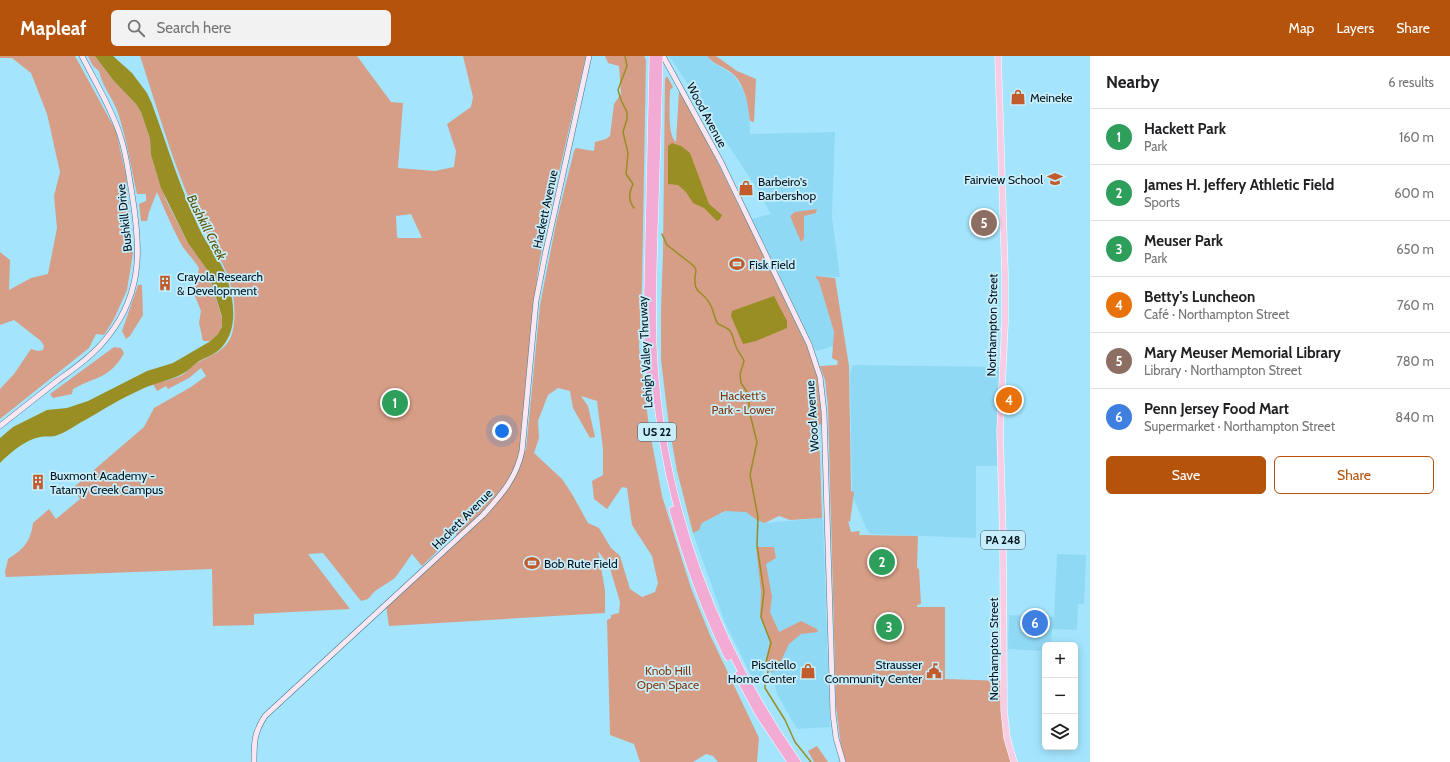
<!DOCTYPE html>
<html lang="en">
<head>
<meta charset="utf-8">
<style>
	body { margin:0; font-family:Cabin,sans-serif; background:#f2f2f2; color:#202124 }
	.controls { position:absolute; right:12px; bottom:12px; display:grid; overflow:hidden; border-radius:6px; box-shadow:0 2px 10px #0003 }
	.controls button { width:36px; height:36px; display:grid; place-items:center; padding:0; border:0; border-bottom:1px solid #e0e0e0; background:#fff; color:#202124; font:20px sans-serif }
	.you { position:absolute; left:502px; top:375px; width:14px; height:14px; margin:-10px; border:3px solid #fff; border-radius:50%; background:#1a73e8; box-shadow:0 0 0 6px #1a73e833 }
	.badge { display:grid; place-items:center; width:26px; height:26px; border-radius:50%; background:#b45309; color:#fff; font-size:13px; font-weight:700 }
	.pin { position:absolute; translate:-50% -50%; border:2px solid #fff; box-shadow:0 1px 4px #0006 }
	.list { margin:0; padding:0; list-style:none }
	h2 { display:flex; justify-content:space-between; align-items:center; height:52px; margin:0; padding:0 16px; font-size:17px }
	h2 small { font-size:13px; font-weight:400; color:#757577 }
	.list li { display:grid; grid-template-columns:26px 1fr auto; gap:12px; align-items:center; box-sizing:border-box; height:56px; padding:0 16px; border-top:1px solid #e0e0e0 }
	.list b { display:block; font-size:15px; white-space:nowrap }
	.list p { margin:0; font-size:13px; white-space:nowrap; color:#757577 }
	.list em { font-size:13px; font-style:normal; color:#757577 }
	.actions { display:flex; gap:8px; padding:12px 16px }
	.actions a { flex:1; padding:9px 0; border:1px solid #b45309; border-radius:6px; text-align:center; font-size:14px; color:#b45309 }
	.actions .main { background:#b45309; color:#fff }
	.icon { flex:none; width:22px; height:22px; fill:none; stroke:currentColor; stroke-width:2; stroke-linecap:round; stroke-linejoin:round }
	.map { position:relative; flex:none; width:1090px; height:706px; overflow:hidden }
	header { display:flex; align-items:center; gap:24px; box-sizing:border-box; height:56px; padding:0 20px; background:#b45309; color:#fff }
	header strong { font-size:19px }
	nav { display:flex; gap:22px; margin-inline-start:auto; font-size:14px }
	.search { width:280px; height:36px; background:#f2f2f2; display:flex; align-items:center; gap:10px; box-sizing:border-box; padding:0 14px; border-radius:6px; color:#757577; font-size:15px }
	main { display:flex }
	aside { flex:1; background:#fff }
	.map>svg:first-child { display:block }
	.built { fill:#90d9f5 }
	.green { fill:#d69e86; fill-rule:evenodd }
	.water { fill:#988e24 }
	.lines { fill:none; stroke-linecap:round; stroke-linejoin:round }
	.stream { stroke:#988e24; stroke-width:1.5 }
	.secondary-casing { stroke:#3c7a91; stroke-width:6 }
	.primary-casing { stroke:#fff; stroke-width:7 }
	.highway-casing { stroke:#fff; stroke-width:8 }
	.secondary { stroke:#fbe6f2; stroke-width:5 }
	.primary { stroke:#f7cde5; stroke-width:6 }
	.highway { stroke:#f2abd4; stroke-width:7 }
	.labels { text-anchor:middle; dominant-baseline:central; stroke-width:3.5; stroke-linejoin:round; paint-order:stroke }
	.shield { fill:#c8eefc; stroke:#3c545e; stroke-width:1 }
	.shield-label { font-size:11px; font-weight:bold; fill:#00121b }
	.poi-label { font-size:12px; fill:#00121b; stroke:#c8eefc; text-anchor:start }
	.street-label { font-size:12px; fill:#00121b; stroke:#c8eefc }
	.park-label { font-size:12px; fill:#843508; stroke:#c8eefc }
	.water-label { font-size:13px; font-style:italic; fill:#5a5302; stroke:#c8eefc }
</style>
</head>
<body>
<header>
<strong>Mapleaf</strong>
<div class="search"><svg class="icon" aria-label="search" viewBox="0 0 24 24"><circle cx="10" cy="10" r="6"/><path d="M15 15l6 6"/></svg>Search here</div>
<nav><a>Map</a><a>Layers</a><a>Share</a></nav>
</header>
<main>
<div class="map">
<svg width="1090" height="706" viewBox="0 0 1090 706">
	<rect width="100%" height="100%" fill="#a4e5fd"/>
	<g class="built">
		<polygon points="669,0 707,0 711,5 733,19 744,34 749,53 750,78 835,76 832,161 840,221 815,220 819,226 834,276 833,290 817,295 815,293 752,163 771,158 758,134"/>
		<polygon points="853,309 1001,311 999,410 976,410 976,482 871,478 868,476 852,439 850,317"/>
		<polygon points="728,454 745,455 757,464 765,467 822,462 823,467 830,671 797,673 777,638 772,618 765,609 763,618 756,629 725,567 693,477 699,474 702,467"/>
		<polygon points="1057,498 1086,499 1084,548 1078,548 1077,574 1052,573 1051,589 1045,589 1045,595 1008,593 1009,559 1054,561"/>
	</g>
	<g class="green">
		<polygon points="0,0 75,0 116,75 126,119 133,197 127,234 114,263 104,279 96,278 89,292 0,363 0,333 14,318 31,293 38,295 43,294 44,290 41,285 14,264 0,269 0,196 10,204 9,234 31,222 48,218 57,172 54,140 60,116 47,58 31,17 12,2 0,2"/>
		<path d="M88 0H95L113 24 136 48 141 56 150 83 151 99 158 122 166 144 188 187 208 215 223 266 220 276 210 285H203L199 267 201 255 194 238 199 212C193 202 184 195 179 184 171 169 164 152 157 136L149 156 147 165H141L139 148 146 145V138H137C131 111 127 84 118 57 113 42 102 30 99 15L93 10Z"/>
		<path d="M140 0H357L391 46 403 47 398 112 435 115 454 111 456 95 447 68 471 51 473 41 463 0H586C574 53 561 105 550 158 544 186 535 216 536 245L522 395 526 394 540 249 557 163 574 95 576 92 594 95 595 86 606 83 610 80 614 48 621 38 619 10 608 7 605 0H644L646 4 642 229 639 291 649 371 662 440 691 532 710 579 759 682 757 706H718L713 700 706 698 693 706H640L634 688 610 679 607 564 611 562V559L619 557 620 546 609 509 598 495 605 534V557L389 570 386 549 459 481 455 478 422 510 412 498 395 522 375 535 368 543 361 545 323 497 308 498 350 553 254 558V569L213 570 212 513 6 521 5 516 8 503C23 494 31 485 33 467L49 453 56 463 80 443 73 432 144 371 154 352 191 331 206 320 201 312 189 322 168 333 166 330 157 335 153 328C163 325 173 324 182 319 188 316 192 309 198 306 210 300 225 295 231 281 237 263 235 239 228 221 220 198 205 177 194 154 172 105 157 51 140 0ZM411 158 422 182H398L397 181 396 160ZM558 332 570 335 573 352 590 382 595 381 588 350 581 340 597 345 603 393V419L592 425 594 443 607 453 622 431 627 432 632 469 652 500 658 527 655 536 642 541 630 533 620 500 611 492 599 472 588 467 572 438 562 423 534 397 539 382 538 365 548 339Z"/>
		<path d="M707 0H716L737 15 756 23 754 66 750 65C748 49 746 30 733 18 725 11 714 9 707 0Z"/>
		<path d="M667 20 673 31 670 34C670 45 667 80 676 86L679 35 707 85 752 176 811 299 818 323 821 341 822 368 819 369 822 462 790 464 779 460 765 467 757 464 746 456 725 455 702 467 699 474 693 477 677 415 672 387 674 381 673 373 669 370 661 304V255L663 195 665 23Z"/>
		<polygon points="817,153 816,157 804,160 804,182 801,186 790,160 795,156"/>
		<polygon points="815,220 835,222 849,310 851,435 854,436 850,466 848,465 851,476 860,475 859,479 918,480 917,512 919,513 921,548 917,549 917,551 945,551 945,623 1004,625 1004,654 1014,706 846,706 841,690 836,651 828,350 825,324 820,310 837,309 838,305 832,302 834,276 819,226"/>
		<polygon points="138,229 142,229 143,259 130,280 126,283 122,275"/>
		<path d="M114 291 121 292 124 297C111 322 95 321 73 333L72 338 53 342 50 338Z"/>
		<polygon points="756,491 774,491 776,502 766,508 772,541 770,556 779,576 801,565 817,573 818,576 801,578 789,588 780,607 772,617 765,608 770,585 760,560 761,536"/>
		<polygon points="817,690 828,706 814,706 808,695"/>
	</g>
	<g class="water">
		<path d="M95 0H113L132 17 147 37 152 48C167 89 180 132 199 172 207 190 223 206 228 225 234 246 238 273 222 291 216 298 207 301 199 305 193 309 189 315 182 318 169 325 154 327 140 334 122 342 104 353 87 363 77 368 66 377 55 380 50 381 45 380 40 381 25 384 11 396 0 407V382L13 371 47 354 67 352 88 345 147 315 173 307 209 286 218 278 222 271V261L208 215 188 187 161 132 151 99 150 83 141 56 136 48 113 24Z"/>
		<polygon points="672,87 681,90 690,97 709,148 722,159 720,163 717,165 704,152 693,147 686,136 678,129 668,128 668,90"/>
		<polygon points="774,240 787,265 787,272 756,285 743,288 731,260 732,255"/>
	</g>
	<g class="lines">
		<g class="stream">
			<path d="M625 0 627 10 618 34 621 44 627 56V63L623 76 628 97 626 118 633 128C629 137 628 144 634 152"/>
			<path d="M662 178 667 189 694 210 696 214C691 241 703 232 711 250 714 256 714 262 718 268 736 275 730 278 737 293 739 297 742 300 744 305L740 318 741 327 749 339V354L757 386 750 419 758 461 757 489 764 536 761 561 771 587 766 606 768 611V616L765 623V632L785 664 795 686 811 706"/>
		</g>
		<g class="secondary-casing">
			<g id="secondary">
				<polyline points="663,0 721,106 809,288 820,321 824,356 833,658 836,682 843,706"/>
				<path d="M0 370C19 355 38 340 57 325 76 311 95 298 109 279 145 233 140 186 131 132 128 114 126 96 120 79 111 51 95 26 82 0"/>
				<path d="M254 706C254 686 254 677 265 660L483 459C501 439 516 423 522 395L536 245 545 199 589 0"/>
			</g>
		</g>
		<g class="primary-casing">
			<polyline id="primary" points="998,0 1005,218 1005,266 1000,375 1003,482 1004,654 1007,682 1014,706"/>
		</g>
		<g class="highway-casing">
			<g id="highway">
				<path d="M659 0C658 59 656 118 654 178 653 221 651 264 654 307 663 450 714 588 797 706"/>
				<polyline points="650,321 647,270 653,0"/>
				<path d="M673 454C687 504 705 554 728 601"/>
				<polyline points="738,619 759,658 791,706"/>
			</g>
		</g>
		<use href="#secondary" class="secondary"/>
		<use href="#primary" class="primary"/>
		<use href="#highway" class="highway"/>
	</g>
	<defs>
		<g id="shop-bare" transform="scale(1.2)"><path d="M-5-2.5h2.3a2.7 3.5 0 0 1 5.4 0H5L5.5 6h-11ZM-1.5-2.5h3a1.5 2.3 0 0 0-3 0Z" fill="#c25c2c" stroke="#c8eefc" stroke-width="2.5" paint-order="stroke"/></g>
		<g id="school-bare" transform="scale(1.2)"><path d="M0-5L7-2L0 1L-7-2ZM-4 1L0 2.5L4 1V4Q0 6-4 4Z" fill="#c25c2c" stroke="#c8eefc" stroke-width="2.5" paint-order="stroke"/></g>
		<g id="stadium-bare" transform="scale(1.2)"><path d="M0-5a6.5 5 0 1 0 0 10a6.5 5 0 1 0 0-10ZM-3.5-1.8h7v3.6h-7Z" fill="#c25c2c" stroke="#c8eefc" stroke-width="2.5" paint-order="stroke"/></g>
		<g id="building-bare" transform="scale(1.2)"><path d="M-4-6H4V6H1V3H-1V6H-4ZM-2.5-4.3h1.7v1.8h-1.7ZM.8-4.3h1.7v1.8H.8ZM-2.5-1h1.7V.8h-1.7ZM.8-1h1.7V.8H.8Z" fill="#c25c2c" stroke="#c8eefc" stroke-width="2.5" paint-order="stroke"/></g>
		<g id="civic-bare" transform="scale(1.2)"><path d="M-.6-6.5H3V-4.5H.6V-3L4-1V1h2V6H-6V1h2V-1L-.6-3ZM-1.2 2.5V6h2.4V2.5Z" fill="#c25c2c" stroke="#c8eefc" stroke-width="2.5" paint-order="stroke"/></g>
	</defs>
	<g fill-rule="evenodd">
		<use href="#shop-bare" x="1018" y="41"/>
		<use href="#school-bare" x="1055" y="123"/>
		<use href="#shop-bare" x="746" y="132"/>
		<use href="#stadium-bare" x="737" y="208"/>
		<use href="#building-bare" x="165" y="227"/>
		<use href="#building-bare" x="38" y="426"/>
		<use href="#stadium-bare" x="532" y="507"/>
		<use href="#shop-bare" x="808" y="615"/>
		<use href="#civic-bare" x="934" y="615"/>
	</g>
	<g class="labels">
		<g class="shield">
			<rect x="638" y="367" width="38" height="18" rx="3"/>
			<rect x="981" y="475" width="44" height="18" rx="3"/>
		</g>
		<g class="shield-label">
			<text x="657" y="376">US 22</text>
			<text x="1003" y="484">PA 248</text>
		</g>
		<g class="poi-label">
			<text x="1030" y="41">Meineke</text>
			<text x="1043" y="123" text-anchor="end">Fairview School</text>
			<text x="758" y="125">Barbeiro's<tspan x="758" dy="14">Barbershop</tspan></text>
			<text x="749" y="208">Fisk Field</text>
			<text x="177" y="220">Crayola Research<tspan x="177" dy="14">&amp; Development</tspan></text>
			<text x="50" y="419">Buxmont Academy -<tspan x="50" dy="14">Tatamy Creek Campus</tspan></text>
			<text x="544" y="507">Bob Rute Field</text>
			<text x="796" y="608" text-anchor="end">Piscitello<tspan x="796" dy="14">Home Center</tspan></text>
			<text x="922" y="608" text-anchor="end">Strausser<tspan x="922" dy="14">Community Center</tspan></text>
		</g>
		<g class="street-label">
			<text transform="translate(707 59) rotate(62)">Wood Avenue</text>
			<text transform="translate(545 153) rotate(-78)">Hackett Avenue</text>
			<text transform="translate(124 162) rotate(-96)">Bushkill Drive</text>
			<text transform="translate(992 269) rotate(-89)">Northampton Street</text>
			<text transform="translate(645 296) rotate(-93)">Lehigh Valley Thruway</text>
			<text transform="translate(812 360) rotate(-94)">Wood Avenue</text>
			<text transform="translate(462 463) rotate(-45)">Hackett Avenue</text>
			<text transform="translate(993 593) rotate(-90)">Northampton Street</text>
		</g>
		<g class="park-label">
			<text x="743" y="339">Hackett's<tspan x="743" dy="14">Park - Lower</tspan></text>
			<text x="668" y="614">Knob Hill<tspan x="668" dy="14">Open Space</tspan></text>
		</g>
		<g class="water-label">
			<text transform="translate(207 171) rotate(63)">Bushkill Creek</text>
		</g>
	</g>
</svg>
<div class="controls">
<button>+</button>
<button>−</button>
<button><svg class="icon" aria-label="layers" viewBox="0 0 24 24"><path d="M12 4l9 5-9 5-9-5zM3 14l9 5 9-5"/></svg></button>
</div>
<div class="you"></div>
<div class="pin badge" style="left:395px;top:347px;background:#2e9e5b">1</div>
<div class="pin badge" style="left:882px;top:506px;background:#2e9e5b">2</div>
<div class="pin badge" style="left:889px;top:571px;background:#2e9e5b">3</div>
<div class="pin badge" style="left:1009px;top:344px;background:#e8710a">4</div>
<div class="pin badge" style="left:984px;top:167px;background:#8d6e63">5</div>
<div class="pin badge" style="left:1035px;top:567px;background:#3f7fe0">6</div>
</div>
<aside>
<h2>Nearby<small>6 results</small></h2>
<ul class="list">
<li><span class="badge" style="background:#2e9e5b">1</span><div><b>Hackett Park</b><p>Park</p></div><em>160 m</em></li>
<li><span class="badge" style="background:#2e9e5b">2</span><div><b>James H. Jeffery Athletic Field</b><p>Sports</p></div><em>600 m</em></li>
<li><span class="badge" style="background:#2e9e5b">3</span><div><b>Meuser Park</b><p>Park</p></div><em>650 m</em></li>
<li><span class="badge" style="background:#e8710a">4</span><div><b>Betty's Luncheon</b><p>Café · Northampton Street</p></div><em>760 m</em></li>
<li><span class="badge" style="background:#8d6e63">5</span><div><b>Mary Meuser Memorial Library</b><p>Library · Northampton Street</p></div><em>780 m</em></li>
<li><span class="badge" style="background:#3f7fe0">6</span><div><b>Penn Jersey Food Mart</b><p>Supermarket · Northampton Street</p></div><em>840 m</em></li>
</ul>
<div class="actions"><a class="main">Save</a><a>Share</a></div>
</aside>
</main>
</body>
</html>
